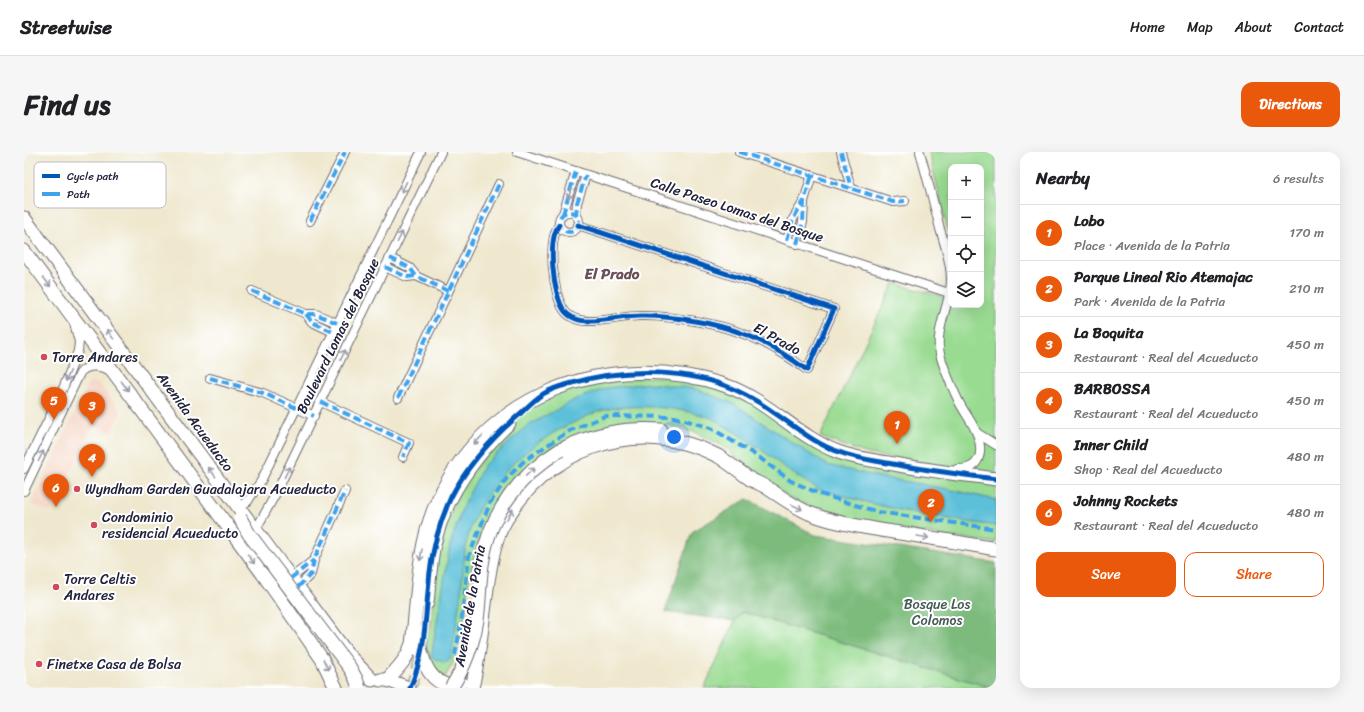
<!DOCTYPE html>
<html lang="en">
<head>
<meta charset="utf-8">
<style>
	body { margin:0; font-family:Sriracha,sans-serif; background:#f6f6f6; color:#202124 }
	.controls { position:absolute; right:12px; top:12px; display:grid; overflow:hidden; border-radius:8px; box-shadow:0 4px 16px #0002 }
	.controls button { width:36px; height:36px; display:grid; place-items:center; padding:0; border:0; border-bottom:1px solid #e0e0e0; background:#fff; color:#202124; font:20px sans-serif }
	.you { position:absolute; left:650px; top:285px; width:14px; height:14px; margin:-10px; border:3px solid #fff; border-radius:50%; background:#1a73e8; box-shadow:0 0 0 6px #1a73e833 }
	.badge { display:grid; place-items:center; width:26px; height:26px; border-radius:50%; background:#ea580c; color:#fff; font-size:13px; font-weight:700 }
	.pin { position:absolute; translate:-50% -33px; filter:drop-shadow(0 1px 2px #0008) }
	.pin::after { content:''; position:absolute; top:21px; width:14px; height:12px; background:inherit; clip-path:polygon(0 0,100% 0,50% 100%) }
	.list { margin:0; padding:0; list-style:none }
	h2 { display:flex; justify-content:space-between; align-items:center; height:52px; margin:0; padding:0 16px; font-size:17px }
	h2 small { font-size:13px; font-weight:400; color:#757577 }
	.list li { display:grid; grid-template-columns:26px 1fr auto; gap:12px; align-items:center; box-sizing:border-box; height:56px; padding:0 16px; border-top:1px solid #e0e0e0 }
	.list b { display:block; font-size:15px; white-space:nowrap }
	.list p { margin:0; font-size:13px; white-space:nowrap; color:#757577 }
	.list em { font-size:13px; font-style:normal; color:#757577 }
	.actions { display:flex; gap:8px; padding:12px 16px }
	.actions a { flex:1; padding:9px 0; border:1px solid #ea580c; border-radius:12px; text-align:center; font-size:14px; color:#ea580c }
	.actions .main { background:#ea580c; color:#fff }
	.icon { flex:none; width:22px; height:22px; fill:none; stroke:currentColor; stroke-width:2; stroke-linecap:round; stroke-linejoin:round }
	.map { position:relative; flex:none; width:972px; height:536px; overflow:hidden; border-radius:12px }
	header { display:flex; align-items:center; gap:24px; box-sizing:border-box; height:56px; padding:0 20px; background:#fff; border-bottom:1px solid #e0e0e0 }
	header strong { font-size:19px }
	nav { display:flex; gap:22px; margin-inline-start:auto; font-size:14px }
	.intro { display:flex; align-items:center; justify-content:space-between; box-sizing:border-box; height:96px; padding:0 24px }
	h1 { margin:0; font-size:28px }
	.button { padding:10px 18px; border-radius:12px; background:#ea580c; color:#fff; font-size:14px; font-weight:700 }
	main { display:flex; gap:24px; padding:0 24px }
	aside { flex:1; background:#fff; border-radius:12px; box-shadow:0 4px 16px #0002 }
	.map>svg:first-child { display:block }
	.built { fill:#f4d3c1 }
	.green { fill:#9adb92; stroke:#5e7e66 }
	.forest { fill:#7bbb7c; stroke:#4e6e5c }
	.water { fill:#5bc0d9; stroke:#3e718a }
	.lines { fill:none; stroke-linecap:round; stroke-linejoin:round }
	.primary-tunnel { stroke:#c6c0b1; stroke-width:13; stroke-dasharray:13 6; stroke-linecap:butt }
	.street-casing { stroke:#6a676f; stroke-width:10 }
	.primary-casing { stroke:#6a676f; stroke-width:15 }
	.street { stroke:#fff; stroke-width:8 }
	.primary { stroke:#fff; stroke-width:13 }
	.primary-bridge-casing { stroke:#6a676f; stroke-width:15; stroke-linecap:butt }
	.primary-bridge { stroke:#fff; stroke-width:13 }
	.quiet { stroke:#3ea2ec; stroke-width:4; stroke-dasharray:8 4; stroke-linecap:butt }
	.cycleway-casing { stroke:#fff; stroke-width:8 }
	.cycleway { stroke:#0057b8; stroke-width:5 }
	.oneway { stroke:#9c9ca7 }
	.poi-dot { fill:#d1495b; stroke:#fff; stroke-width:1.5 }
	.labels { text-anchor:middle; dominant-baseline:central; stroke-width:4; stroke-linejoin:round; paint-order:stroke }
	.street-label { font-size:14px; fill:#22223b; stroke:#fff }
	.poi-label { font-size:14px; fill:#22223b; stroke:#fff; text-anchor:start }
	.park-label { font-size:14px; fill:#465a55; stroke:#fff }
	.neighbourhood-label { font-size:15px; font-weight:bold; fill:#6a5057; stroke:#fff }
	.key { fill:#fff; stroke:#bdbdc4; stroke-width:1 }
	.key-label { font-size:11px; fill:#22223b }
</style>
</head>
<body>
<header>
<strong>Streetwise</strong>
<nav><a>Home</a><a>Map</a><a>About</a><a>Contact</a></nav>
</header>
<div class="intro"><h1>Find us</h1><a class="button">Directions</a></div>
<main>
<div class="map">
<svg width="972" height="536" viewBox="0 0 972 536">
	<rect width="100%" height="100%" fill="#fff"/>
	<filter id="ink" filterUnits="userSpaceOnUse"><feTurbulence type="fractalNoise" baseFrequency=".025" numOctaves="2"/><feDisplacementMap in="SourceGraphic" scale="8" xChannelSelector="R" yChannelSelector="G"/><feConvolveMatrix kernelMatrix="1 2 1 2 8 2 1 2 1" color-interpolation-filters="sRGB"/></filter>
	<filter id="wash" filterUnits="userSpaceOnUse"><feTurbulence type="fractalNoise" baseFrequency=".012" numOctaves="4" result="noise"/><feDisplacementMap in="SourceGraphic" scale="16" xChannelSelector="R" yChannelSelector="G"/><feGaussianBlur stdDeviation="0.9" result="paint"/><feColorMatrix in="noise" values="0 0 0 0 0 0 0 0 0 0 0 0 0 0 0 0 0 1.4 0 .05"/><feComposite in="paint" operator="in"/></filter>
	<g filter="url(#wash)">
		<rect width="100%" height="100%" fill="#efe8cf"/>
		<polygon class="built" points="68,230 75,232 97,260 87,280 70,273 27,360 7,352 63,234"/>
		<g class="green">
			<polygon points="905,0 972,0 972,323 844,302 796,285 870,131 927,147 927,153 938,153 942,156 942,153 957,153 957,15 927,15 927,92"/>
			<polygon points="650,224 720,244 800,298 972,329 972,391 877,378 807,363 765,346 739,327 699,294 673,281 645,273 613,272 579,275 551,286 523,299 497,320 473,348 455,387 445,427 439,478 430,509 421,525 409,516 397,478 397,450 411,415 417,384 437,335 489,268 520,242 558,229"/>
			<polygon points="718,460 968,536 680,536 711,469"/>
		</g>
		<polygon class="forest" points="723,347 791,383 972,411 972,536 968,536 718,460 711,469 641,460 668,380"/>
		<path class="water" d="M626 231 672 237 708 251 803 313 856 325 919 336 972 348V374C922 367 872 359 823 345 814 342 803 341 795 337 770 325 750 306 728 291 721 286 713 282 706 277 700 274 693 269 687 266 657 255 604 250 573 260 567 262 560 266 553 269 507 289 467 325 448 372 439 395 440 418 437 441 434 463 430 485 427 507L421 511 407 505 426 393 439 354 460 313 503 274 552 247 583 236Z"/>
	</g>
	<g filter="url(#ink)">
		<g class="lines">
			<path class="primary-tunnel" d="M386 536C398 508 400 482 403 451"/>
			<g class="street-casing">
				<g id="street">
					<polyline points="493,0 925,141"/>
					<polyline points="715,0 869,50 881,49"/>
					<polyline points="817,0 827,36"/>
					<path d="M896 0C903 26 910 51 916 77 921 93 927 111 927 127 927 152 910 178 916 202 920 218 928 235 935 250 940 260 949 271 953 282 960 301 956 318 933 317"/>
					<circle cx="545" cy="70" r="10"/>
					<polyline points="539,62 552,19"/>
					<polyline points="552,64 553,51 562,23"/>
					<polyline points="286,69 321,0"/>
					<path d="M535 73C523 88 529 143 540 158 543 163 547 165 552 167 567 173 599 164 615 164 645 163 692 171 720 182 742 190 764 204 783 218L810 157 554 73"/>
					<polyline points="763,88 769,67 780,49 788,23"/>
					<polyline points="773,92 779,70 780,51"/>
					<polyline points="366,106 386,116 392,124 424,139"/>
					<polyline points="361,115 383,125 392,124"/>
					<polyline points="228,139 282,162 292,162 313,171"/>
					<polyline points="282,162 288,170 309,180"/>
					<polyline points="186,226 239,241 290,264"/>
					<polyline points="374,246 475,32"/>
					<polyline points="297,250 385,291 379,305"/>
					<polyline points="953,281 972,293"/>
					<polyline points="0,317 36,244 54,199 55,190 50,171"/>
					<path d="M0 339 56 221C64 211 76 214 87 219"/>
					<polyline points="215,356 224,349 237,329 397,0"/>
					<polyline points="231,379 251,343 417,0"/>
					<polyline points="267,426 290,408"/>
					<polyline points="274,435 287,422 290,408 321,339"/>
				</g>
			</g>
			<g class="primary-casing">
				<g id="primary">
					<polyline points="0,66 325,504 348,528"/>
					<polyline points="0,99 239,422 298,507 312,536"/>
					<path d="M536 298C570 281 600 276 637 278"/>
					<path d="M403 451C405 433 406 415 409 397 419 347 449 305 485 271"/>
					<path d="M392 478C397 497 399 524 420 532 426 535 431 534 437 530"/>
					<polyline points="356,528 363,528 385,536"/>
					<path d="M363 528C374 516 383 507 388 492 394 447 393 400 410 357 457 241 584 196 700 233 743 247 772 284 814 300 830 306 847 308 864 311 900 318 936 322 972 327"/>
					<path d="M448 536C456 501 459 465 464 429 467 412 469 394 477 377 517 297 613 262 694 304 705 311 715 319 726 327 731 330 737 332 742 335 756 344 769 354 785 361 812 372 841 375 869 380 903 385 938 391 972 397"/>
				</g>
			</g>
			<use href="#street" class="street"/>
			<use href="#primary" class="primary"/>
			<g class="primary-bridge-casing">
				<g id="primary-bridge">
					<polyline points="216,366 225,382 326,516 332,527 335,536"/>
					<path d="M427 536C440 516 449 492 453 468 456 448 455 427 459 407 466 361 497 322 536 298"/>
				</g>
			</g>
			<use href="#primary-bridge" class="primary-bridge"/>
			<g class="quiet">
				<polyline points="715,0 869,50 881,49"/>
				<polyline points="817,0 827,36"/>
				<circle cx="545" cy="70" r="10"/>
				<polyline points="539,62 552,19"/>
				<polyline points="552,64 553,51 562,23"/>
				<polyline points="286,69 321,0"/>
				<polyline points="763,88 769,67 780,49 788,23"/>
				<polyline points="773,92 779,70 780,50"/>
				<polyline points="366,106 386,116 392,124 424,139"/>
				<polyline points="361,115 383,125 392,124"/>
				<polyline points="228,139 282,162 292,162 313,171"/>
				<polyline points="282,162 288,170 309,180"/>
				<polyline points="186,226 239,241 290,264"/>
				<polyline points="374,246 475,32"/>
				<polyline points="297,250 385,291 379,305"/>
				<polyline points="267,426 290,408"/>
				<polyline points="274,435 287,422 290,408 321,339"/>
				<polyline points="431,503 437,472 445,404 466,351 483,326 501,308 545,279 581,264 651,265 687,276 733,304 767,329 796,342 854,360 972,377"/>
			</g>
			<g class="cycleway-casing">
				<g id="cycleway">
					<path d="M535 73C523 88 529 143 540 158 543 163 547 165 552 167 567 173 599 164 615 164 645 163 692 171 720 182 742 190 764 204 783 218L810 157 554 73"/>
					<path d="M386 536C403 498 401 460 406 420 409 394 416 369 427 345 444 312 469 285 497 261 504 254 511 247 519 242 527 237 537 234 545 232 594 217 655 216 702 234 720 241 737 251 752 262 773 276 791 292 815 300 830 306 847 308 863 311 899 318 936 322 972 327"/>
				</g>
			</g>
			<use href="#cycleway" class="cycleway"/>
		</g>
		<defs><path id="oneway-shaft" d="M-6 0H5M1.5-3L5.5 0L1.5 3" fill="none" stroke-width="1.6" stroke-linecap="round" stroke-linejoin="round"/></defs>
		<g class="oneway">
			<use href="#oneway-shaft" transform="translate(380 35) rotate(116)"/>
			<use href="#oneway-shaft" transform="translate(546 41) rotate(107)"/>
			<use href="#oneway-shaft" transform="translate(376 85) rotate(-64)"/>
			<use href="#oneway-shaft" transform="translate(23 130) rotate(53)"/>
			<use href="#oneway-shaft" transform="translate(86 182) rotate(-126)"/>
			<use href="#oneway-shaft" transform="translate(319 203) rotate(-64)"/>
			<use href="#oneway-shaft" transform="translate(44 224) rotate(113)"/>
			<use href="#oneway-shaft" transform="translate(101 234) rotate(53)"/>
			<use href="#oneway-shaft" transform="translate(454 288) rotate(134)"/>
			<use href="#oneway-shaft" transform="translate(17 304) rotate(-64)"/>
			<use href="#oneway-shaft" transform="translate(188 320) rotate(-127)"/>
			<use href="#oneway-shaft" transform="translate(263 320) rotate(-64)"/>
			<use href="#oneway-shaft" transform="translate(506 320) rotate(-44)"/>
			<use href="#oneway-shaft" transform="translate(773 355) rotate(26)"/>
			<use href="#oneway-shaft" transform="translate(486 362) rotate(-60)"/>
			<use href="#oneway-shaft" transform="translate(899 385) rotate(9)"/>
			<use href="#oneway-shaft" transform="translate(397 403) rotate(100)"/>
			<use href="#oneway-shaft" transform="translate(227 407) rotate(54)"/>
			<use href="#oneway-shaft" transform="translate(302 513) rotate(62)"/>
		</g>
	</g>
	<g class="poi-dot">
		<circle cx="20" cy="205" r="4"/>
		<circle cx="53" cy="337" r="4"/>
		<circle cx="70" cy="373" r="4"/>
		<circle cx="32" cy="435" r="4"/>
		<circle cx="15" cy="512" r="4"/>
	</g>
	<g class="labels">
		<g class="street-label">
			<text transform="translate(713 58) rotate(18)">Calle Paseo Lomas del Bosque</text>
			<text transform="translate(314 184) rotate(-64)">Boulevard Lomas del Bosque</text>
			<text transform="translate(753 187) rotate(29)">El Prado</text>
			<text transform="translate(171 270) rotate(54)">Avenida Acueducto</text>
			<text transform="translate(446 454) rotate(-80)">Avenida de la Patria</text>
		</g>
		<g class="poi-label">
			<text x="28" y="205">Torre Andares</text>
			<text x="61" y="337">Wyndham Garden Guadalajara Acueducto</text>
			<text x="78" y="365">Condominio<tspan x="78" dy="16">residencial Acueducto</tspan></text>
			<text x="40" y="427">Torre Celtis<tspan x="40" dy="16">Andares</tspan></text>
			<text x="23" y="512">Finetxe Casa de Bolsa</text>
		</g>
		<g class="park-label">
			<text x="913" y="452">Bosque Los<tspan x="913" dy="16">Colomos</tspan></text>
		</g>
		<g class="neighbourhood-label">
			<text x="588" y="122">El Prado</text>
		</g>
	</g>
	<rect x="10" y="10" width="132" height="46" rx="6" class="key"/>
	<rect x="18" y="22" width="18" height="4" fill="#0057b8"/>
	<rect x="18" y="40" width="18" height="4" fill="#3ea2ec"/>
	<g class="key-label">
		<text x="43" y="28">Cycle path</text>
		<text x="43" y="46">Path</text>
	</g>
</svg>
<div class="controls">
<button>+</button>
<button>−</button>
<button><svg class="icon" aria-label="locate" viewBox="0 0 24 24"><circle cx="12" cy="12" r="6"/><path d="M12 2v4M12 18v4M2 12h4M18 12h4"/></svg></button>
<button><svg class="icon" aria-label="layers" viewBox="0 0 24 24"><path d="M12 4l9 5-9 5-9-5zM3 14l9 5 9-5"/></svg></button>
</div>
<div class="you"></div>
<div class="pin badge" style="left:873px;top:292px">1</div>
<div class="pin badge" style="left:907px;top:370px">2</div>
<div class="pin badge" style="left:68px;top:273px">3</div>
<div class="pin badge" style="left:68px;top:325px">4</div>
<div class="pin badge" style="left:30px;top:268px">5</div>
<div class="pin badge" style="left:32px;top:355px">6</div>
</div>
<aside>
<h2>Nearby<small>6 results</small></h2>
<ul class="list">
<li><span class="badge">1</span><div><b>Lobo</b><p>Place · Avenida de la Patria</p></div><em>170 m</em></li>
<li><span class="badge">2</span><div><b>Parque Lineal Rio Atemajac</b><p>Park · Avenida de la Patria</p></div><em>210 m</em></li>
<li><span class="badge">3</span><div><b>La Boquita</b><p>Restaurant · Real del Acueducto</p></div><em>450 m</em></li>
<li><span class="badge">4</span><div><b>BARBOSSA</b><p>Restaurant · Real del Acueducto</p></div><em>450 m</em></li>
<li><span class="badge">5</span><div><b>Inner Child</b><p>Shop · Real del Acueducto</p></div><em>480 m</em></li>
<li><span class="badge">6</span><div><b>Johnny Rockets</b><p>Restaurant · Real del Acueducto</p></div><em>480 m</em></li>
</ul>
<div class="actions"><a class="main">Save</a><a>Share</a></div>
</aside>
</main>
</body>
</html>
